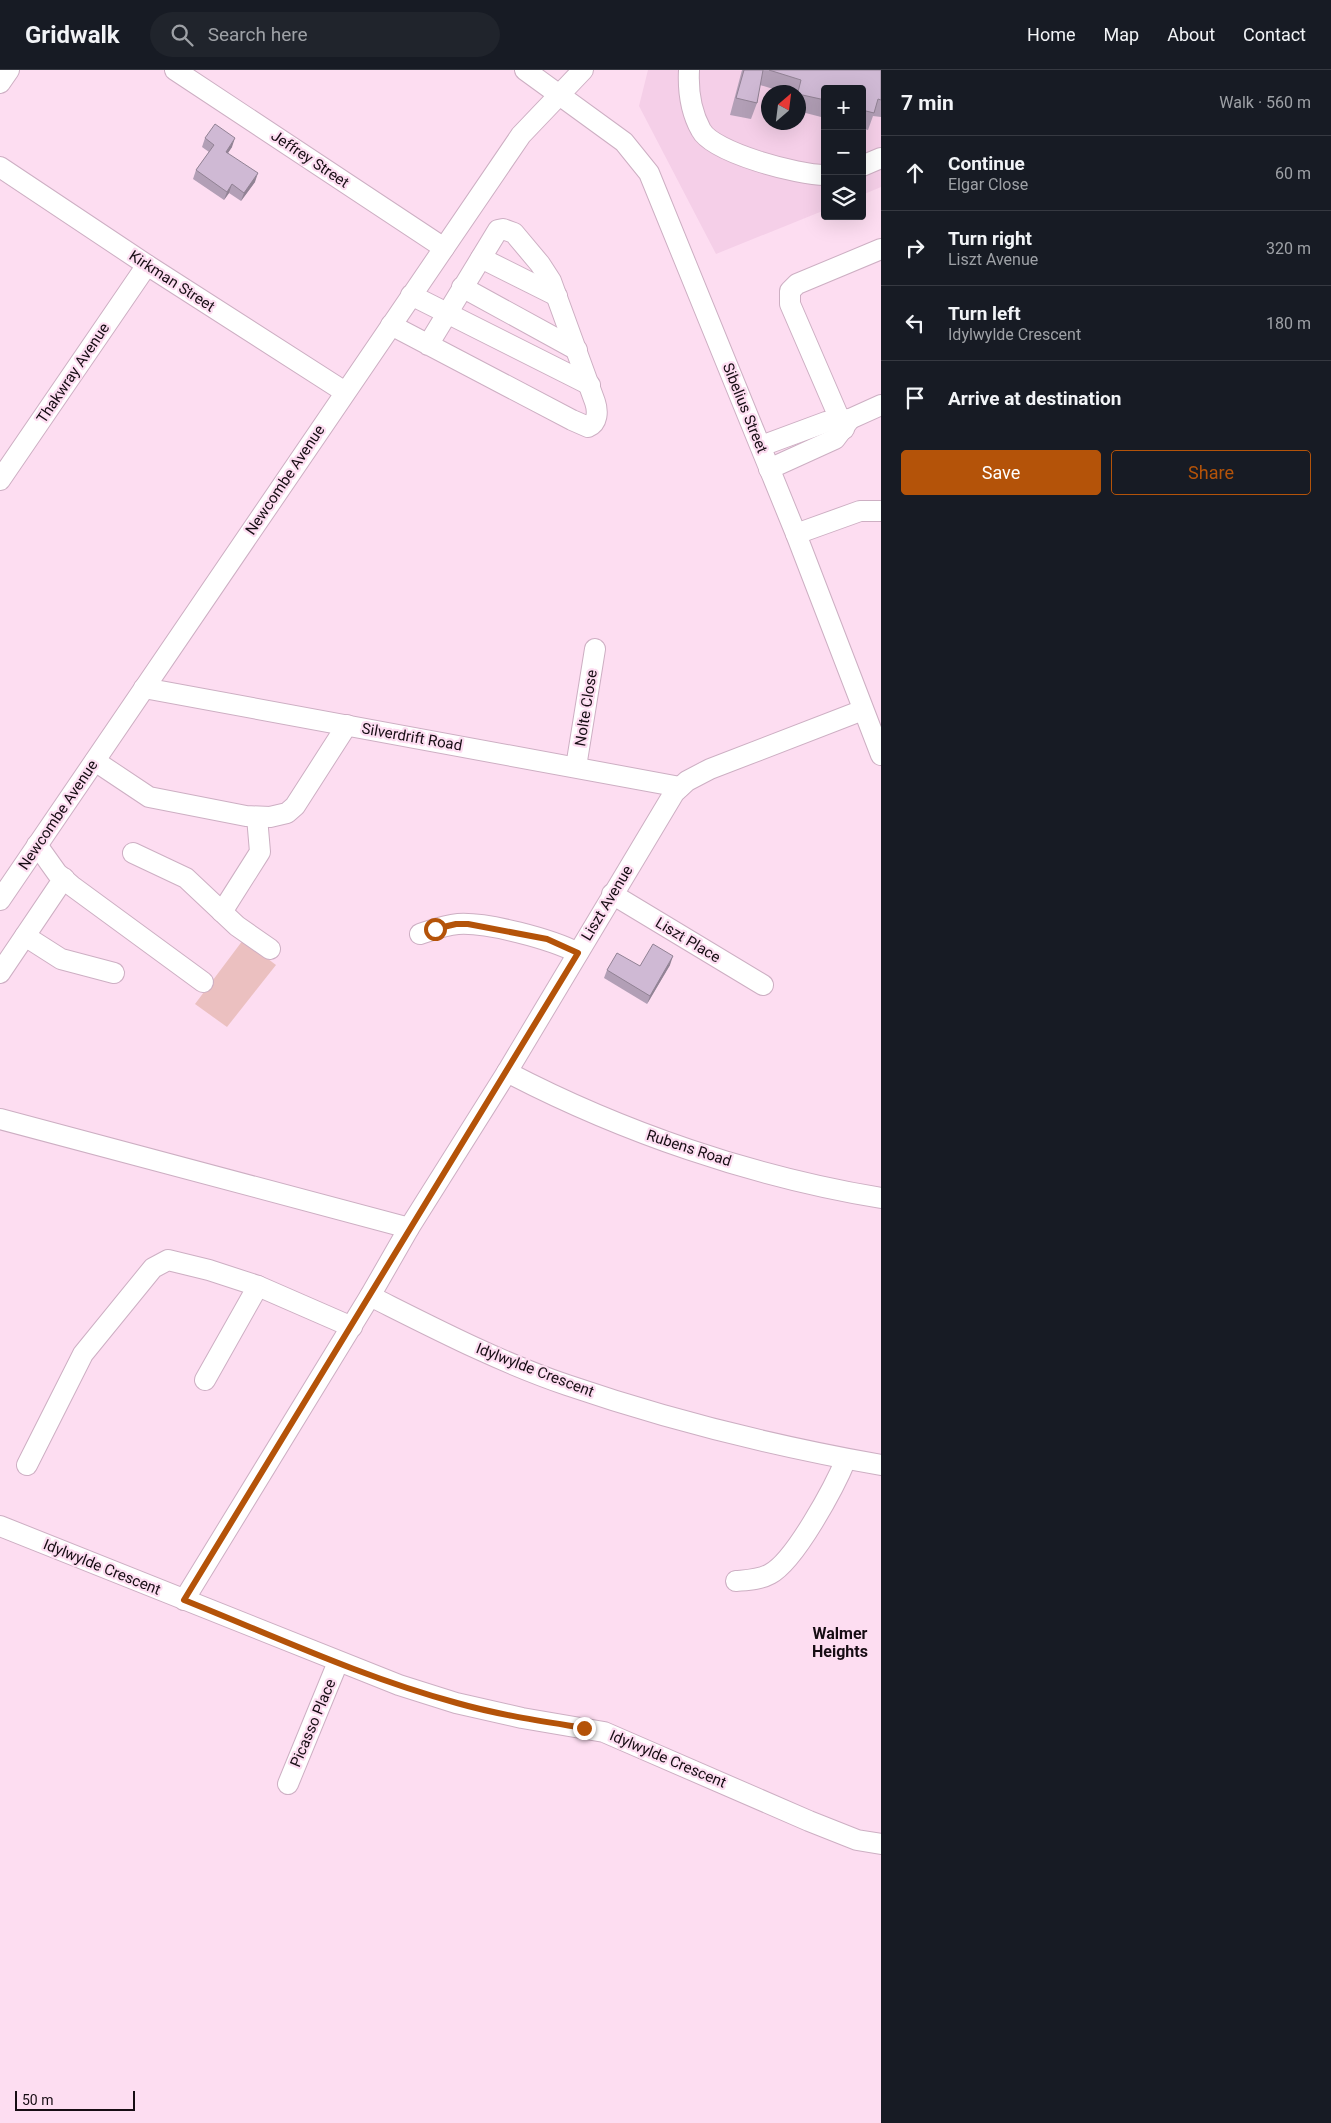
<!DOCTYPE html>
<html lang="en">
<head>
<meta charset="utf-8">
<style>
	body { margin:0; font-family:Roboto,sans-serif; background:#20242c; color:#f1f3f6 }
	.controls { position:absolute; right:15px; top:15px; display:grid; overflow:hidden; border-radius:5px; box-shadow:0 5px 20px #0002 }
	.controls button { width:45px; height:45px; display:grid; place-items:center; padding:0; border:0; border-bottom:1px solid #363941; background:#171b24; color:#f1f3f6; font:25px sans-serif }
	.compass { position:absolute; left:761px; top:15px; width:45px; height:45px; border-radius:50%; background:#171b24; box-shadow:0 5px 20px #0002; rotate:28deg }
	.scale { position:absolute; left:15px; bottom:12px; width:120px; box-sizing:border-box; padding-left:5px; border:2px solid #160c13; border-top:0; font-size:14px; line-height:18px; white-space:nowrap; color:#160c13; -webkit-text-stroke:4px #fdddf1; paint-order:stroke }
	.stop { position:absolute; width:15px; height:15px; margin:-11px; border:4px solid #b45309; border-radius:50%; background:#fff }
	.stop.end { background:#b45309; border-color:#fff; box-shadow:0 1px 5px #0008 }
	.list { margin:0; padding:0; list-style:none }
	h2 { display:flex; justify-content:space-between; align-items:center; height:65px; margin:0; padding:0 20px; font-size:21px }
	h2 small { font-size:16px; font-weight:400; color:#9ea1a6 }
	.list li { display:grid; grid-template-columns:32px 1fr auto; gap:15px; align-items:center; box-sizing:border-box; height:75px; padding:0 20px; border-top:1px solid #363941 }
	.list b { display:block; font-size:19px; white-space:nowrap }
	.list p { margin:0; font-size:16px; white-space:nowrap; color:#9ea1a6 }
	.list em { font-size:16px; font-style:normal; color:#9ea1a6 }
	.actions { display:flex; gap:10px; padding:15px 20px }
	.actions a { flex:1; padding:11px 0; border:1px solid #b45309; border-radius:5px; text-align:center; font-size:18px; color:#b45309 }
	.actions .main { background:#b45309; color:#fff }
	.icon { flex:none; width:28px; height:28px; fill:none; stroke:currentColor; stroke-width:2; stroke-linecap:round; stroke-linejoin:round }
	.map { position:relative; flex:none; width:881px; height:2053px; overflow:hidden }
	header { display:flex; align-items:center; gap:30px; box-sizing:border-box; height:70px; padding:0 25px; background:#171b24; border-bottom:1px solid #363941 }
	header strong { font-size:24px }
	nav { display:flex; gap:28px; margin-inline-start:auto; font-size:18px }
	.search { width:350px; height:45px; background:#20242c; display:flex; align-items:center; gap:12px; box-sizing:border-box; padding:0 18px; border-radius:28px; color:#9ea1a6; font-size:19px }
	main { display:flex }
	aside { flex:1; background:#171b24 }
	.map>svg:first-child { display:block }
	.built { fill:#f5cfe8; fill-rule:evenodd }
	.park { fill:#ebc0c0 }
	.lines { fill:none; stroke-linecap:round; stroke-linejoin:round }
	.minor-casing { stroke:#cdafc3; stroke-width:22 }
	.minor { stroke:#fff; stroke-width:20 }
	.wall { fill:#b29fb6 }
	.shaded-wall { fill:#918294 }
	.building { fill:#cfb9d4; stroke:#918294 }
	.route { stroke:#b45309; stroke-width:6 }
	.labels { text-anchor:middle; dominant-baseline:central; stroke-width:4.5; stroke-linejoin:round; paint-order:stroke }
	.street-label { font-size:15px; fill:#160c13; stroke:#fdddf1 }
	.neighbourhood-label { font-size:16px; font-weight:bold; fill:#160c13; stroke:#fdddf1 }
</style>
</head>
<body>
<header>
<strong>Gridwalk</strong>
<div class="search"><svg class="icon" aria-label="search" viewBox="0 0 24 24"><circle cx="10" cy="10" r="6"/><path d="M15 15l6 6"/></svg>Search here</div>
<nav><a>Home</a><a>Map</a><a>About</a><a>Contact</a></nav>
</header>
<main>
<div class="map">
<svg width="881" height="2053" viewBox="0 0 881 2053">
	<rect width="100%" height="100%" fill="#fdddf1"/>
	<path class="built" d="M648 0H881V117L862 125V19H825V140L716 184 639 36ZM768 22H798V52H768Z"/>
	<polygon class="park" points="243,870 276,895 227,957 195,934"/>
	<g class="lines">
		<g class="minor-casing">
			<g id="minor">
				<polyline points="175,0 444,178"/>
				<polyline points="525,0 624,72 649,103 796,464 881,685"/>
				<path d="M689 0C688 19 691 42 701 60 713 83 799 105 825 105"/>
				<polyline points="0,13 9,0"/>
				<polyline points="862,96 881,88"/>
				<polyline points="0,97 147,195 345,322"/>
				<polyline points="481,188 557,226"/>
				<polyline points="462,217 577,280"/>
				<polyline points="411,225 590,315"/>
				<path d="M391 255 572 350 588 357C598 353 598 341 595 332L551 211 540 194 514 163 503 159 498 160 428 275"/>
				<polyline points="844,359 790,234 790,221 797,214 881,179"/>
				<polyline points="761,376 826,352 850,349 881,335"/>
				<polyline points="769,399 835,369 850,349"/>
				<polyline points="0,410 147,195"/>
				<polyline points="796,464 860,441 881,441"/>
				<polyline points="144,618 680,717"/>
				<polyline points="95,691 149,727 246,746 270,747 287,743 295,736 347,655"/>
				<polyline points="576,697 595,579"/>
				<polyline points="37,775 57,803 72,816 203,912"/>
				<polyline points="133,783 186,808 237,856 270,879"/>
				<polyline points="612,824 763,915"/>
				<polyline points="0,830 521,65 583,0"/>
				<polyline points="222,842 260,782 257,747"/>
				<path d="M420 864C432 860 445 855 458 854 487 852 551 869 578 883"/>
				<polyline points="25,866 61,889 114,903"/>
				<polyline points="0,903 64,808"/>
				<path d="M507 1002C622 1062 753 1107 881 1128"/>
				<polyline points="0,1049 409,1158"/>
				<path d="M370 1226C434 1258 499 1292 567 1315 669 1350 774 1376 881 1395"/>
				<polyline points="205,1310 258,1216"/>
				<polyline points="27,1395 83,1284 153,1198 168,1190 209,1200 258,1216 352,1257"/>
				<polyline points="0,1456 399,1615 456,1633 522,1648 604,1662 809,1751 857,1770 881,1774"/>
				<path d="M736 1511C748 1510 759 1510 770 1504 795 1491 835 1416 846 1389"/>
				<polyline points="184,1530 370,1226 409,1158 507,1002 674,723 687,711 710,699 863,640"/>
				<polyline points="288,1714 338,1592"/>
			</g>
		</g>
		<use href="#minor" class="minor"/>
	</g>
	<g class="wall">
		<polygon points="742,0 881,0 881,47 873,46 868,60 862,58 862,19 825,19 825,48 798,41 798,22 783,22 760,15 757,33 751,49 730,45"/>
		<polygon points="205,68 232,77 228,83 255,112 241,131 229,123 224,130 193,109 196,100 209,82 202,77"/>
		<polygon points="670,895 647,934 604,908 607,900 640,896"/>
	</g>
	<g class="shaded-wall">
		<polygon points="235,68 232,77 223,90 226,82"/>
		<polygon points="258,103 255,112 241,131 244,123"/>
		<polygon points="232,114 229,123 224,130 227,122"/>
		<polygon points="673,886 670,895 647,934 650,926"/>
	</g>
	<g class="building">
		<polygon points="744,0 763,0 757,33 736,28"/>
		<polygon points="769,0 881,0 881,30 878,29 874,43 862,40 862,19 825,19 825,30 798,24 798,22 801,10"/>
		<polygon points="215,54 235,68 226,82 258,103 244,123 232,114 227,122 196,100 214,75 205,68"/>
		<polygon points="653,874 673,886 650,926 607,900 617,883 640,896"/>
	</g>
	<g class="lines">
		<path class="route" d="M435 859 456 854H468L547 869 578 883 184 1530C274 1566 364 1608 457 1633 499 1645 541 1651 584 1658"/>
	</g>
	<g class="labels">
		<g class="street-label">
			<text transform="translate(310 89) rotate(34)">Jeffrey Street</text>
			<text transform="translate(172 211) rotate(33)">Kirkman Street</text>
			<text transform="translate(73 303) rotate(-56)">Thakwray Avenue</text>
			<text transform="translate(745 338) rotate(68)">Sibelius Street</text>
			<text transform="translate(285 410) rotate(-56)">Newcombe Avenue</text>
			<text transform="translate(586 638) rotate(-81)">Nolte Close</text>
			<text transform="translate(412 667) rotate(10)">Silverdrift Road</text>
			<text transform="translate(58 745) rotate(-56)">Newcombe Avenue</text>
			<text transform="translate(607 833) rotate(-59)">Liszt Avenue</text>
			<text transform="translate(688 870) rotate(31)">Liszt Place</text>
			<text transform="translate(689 1078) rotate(18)">Rubens Road</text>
			<text transform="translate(535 1300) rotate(21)">Idylwylde Crescent</text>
			<text transform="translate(102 1497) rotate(22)">Idylwylde Crescent</text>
			<text transform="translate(313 1653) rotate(-67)">Picasso Place</text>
			<text transform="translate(668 1689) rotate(23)">Idylwylde Crescent</text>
		</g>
		<g class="neighbourhood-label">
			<text x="840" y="1563">Walmer<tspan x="840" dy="18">Heights</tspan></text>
		</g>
	</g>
</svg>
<div class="controls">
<button>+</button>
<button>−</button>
<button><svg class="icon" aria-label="layers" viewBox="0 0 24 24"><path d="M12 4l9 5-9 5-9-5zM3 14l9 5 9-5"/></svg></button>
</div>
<svg class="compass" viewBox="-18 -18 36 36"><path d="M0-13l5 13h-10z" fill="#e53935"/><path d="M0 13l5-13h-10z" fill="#9ea1a6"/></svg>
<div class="scale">50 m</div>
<div class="stop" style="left:435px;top:859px"></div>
<div class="stop end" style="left:584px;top:1658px"></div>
</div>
<aside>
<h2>7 min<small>Walk · 560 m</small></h2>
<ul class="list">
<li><svg class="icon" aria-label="ahead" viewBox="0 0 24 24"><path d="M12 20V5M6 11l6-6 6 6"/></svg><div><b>Continue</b><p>Elgar Close</p></div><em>60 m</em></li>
<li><svg class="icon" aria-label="right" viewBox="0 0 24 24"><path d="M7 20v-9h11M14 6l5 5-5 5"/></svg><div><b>Turn right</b><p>Liszt Avenue</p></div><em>320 m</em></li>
<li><svg class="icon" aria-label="left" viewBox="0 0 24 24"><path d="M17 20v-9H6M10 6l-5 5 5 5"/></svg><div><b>Turn left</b><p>Idylwylde Crescent</p></div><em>180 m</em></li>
<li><svg class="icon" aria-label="arrive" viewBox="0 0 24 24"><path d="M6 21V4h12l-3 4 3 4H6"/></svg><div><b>Arrive at destination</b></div></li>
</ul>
<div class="actions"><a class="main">Save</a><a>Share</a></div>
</aside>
</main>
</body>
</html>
